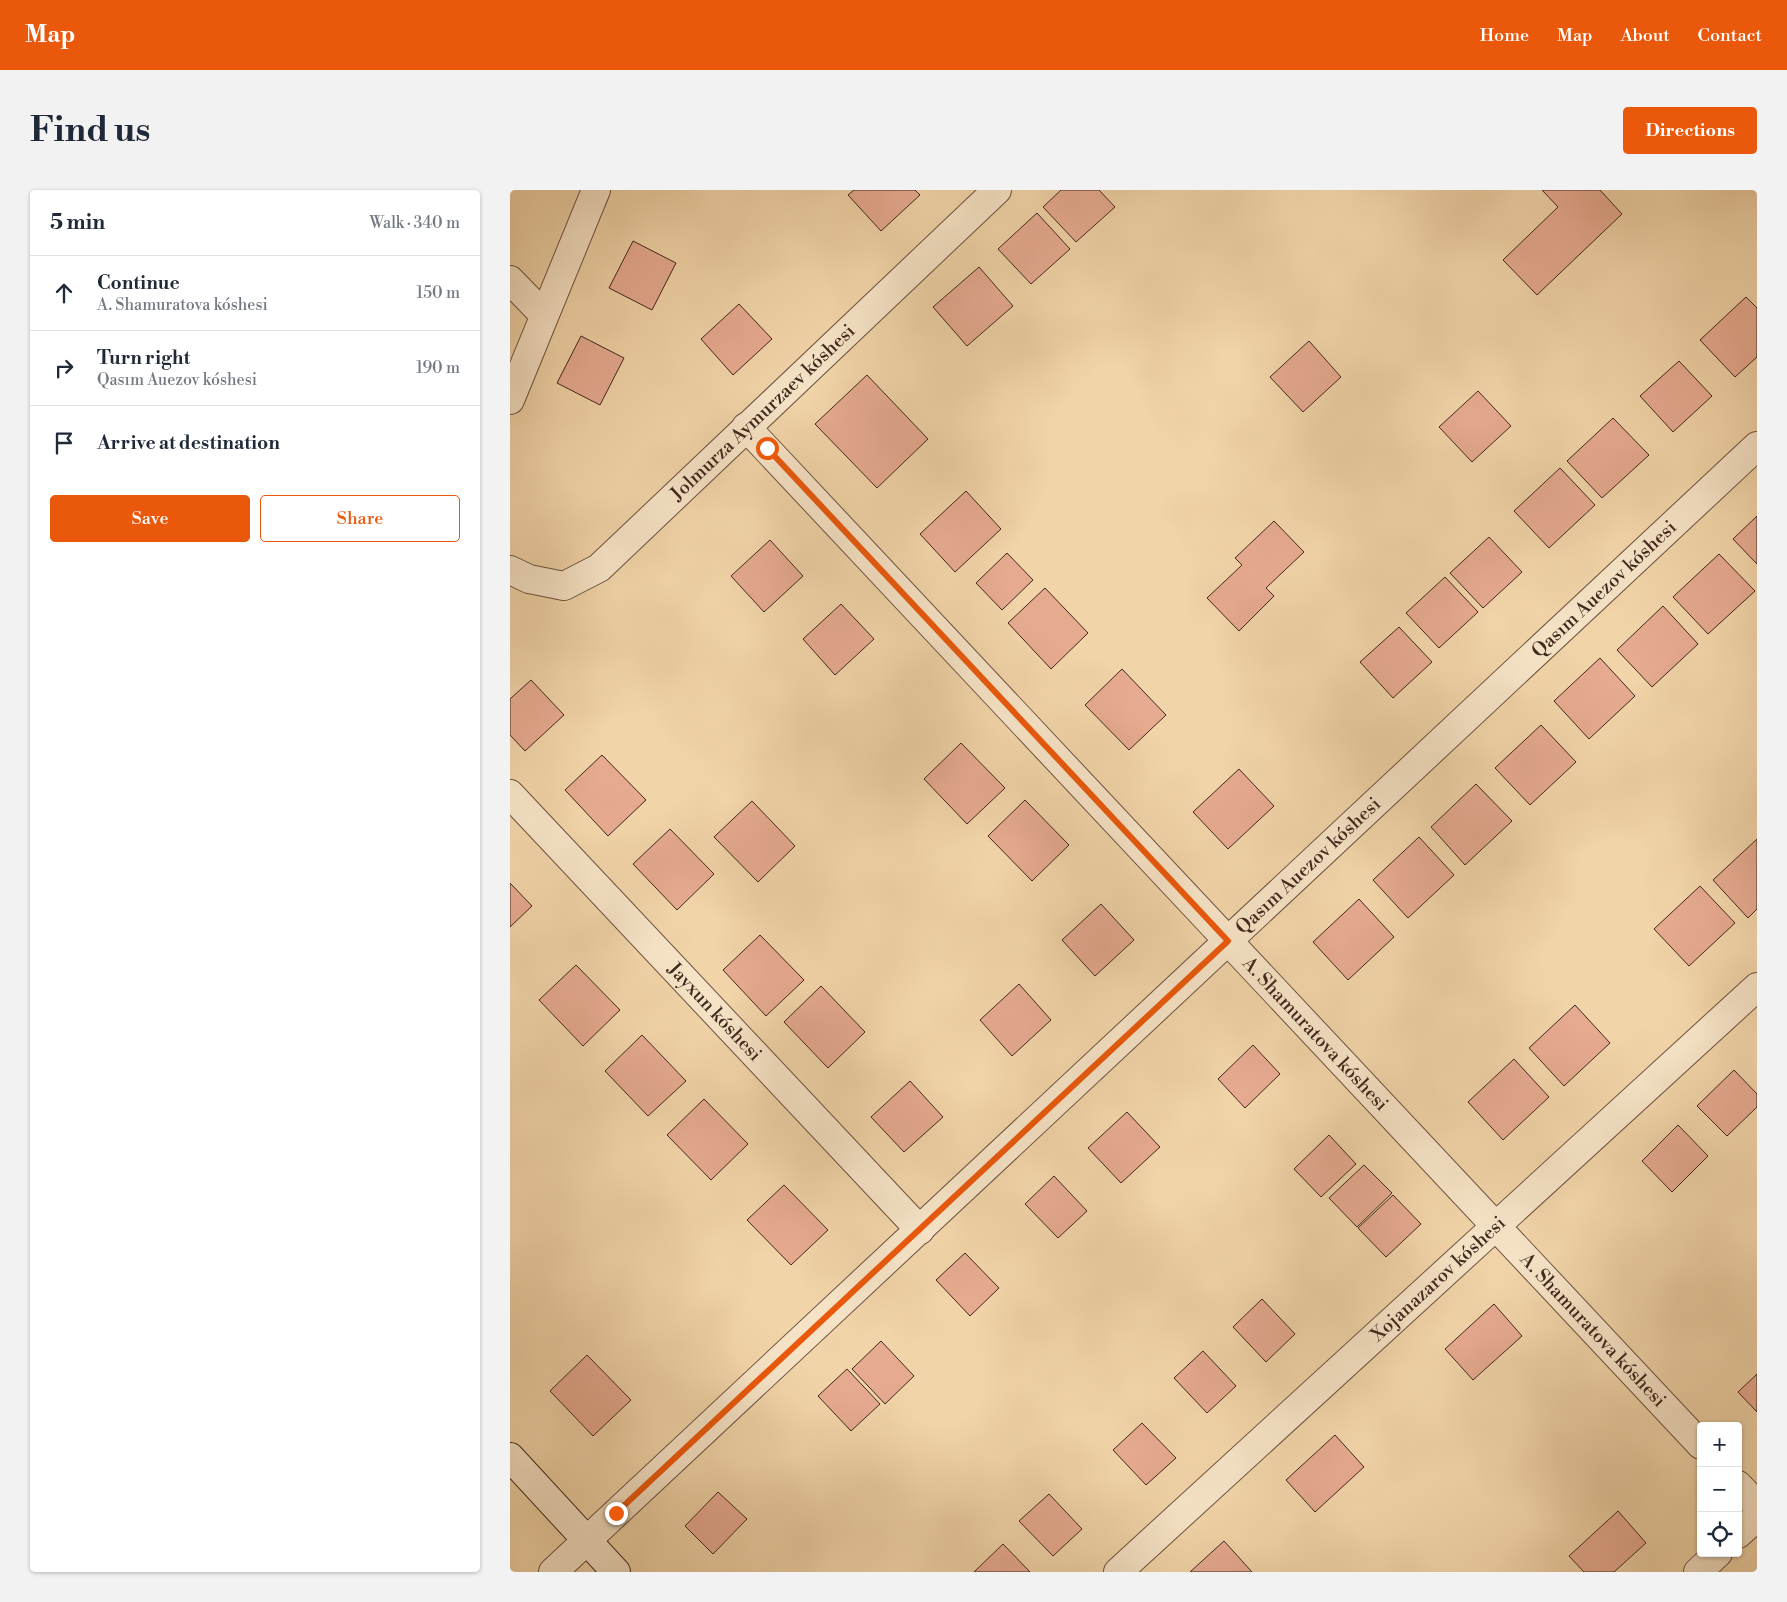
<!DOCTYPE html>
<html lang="en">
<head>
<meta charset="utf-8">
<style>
	body { margin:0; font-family:"Libre Bodoni",serif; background:#f2f2f3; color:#1f2937 }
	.controls { position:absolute; right:15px; bottom:15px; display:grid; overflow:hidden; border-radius:5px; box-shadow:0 1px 4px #0004 }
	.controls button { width:45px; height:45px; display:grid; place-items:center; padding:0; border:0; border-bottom:1px solid #e0e1e3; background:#fff; color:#1f2937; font:25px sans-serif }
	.stop { position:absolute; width:15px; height:15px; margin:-11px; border:4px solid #ea580c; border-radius:50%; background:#fff }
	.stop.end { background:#ea580c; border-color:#fff; box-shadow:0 1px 5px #0008 }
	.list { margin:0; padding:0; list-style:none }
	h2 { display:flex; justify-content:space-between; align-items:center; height:65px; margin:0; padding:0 20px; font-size:21px }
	h2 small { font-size:16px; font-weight:400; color:#747a83 }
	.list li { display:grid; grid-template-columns:32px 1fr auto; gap:15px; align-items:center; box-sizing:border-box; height:75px; padding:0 20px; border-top:1px solid #e0e1e3 }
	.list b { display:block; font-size:19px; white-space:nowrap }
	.list p { margin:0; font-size:16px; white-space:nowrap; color:#747a83 }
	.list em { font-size:16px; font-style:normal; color:#747a83 }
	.actions { display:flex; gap:10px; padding:15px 20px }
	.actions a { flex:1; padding:11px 0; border:1px solid #ea580c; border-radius:5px; text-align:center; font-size:18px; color:#ea580c }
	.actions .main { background:#ea580c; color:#fff }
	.icon { flex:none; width:28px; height:28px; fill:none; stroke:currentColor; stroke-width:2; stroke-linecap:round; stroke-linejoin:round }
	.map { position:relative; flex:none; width:1247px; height:1382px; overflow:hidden; border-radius:5px }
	header { display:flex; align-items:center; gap:30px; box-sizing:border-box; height:70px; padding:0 25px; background:#ea580c; color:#fff }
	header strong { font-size:24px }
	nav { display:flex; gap:28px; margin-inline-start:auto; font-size:18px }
	.intro { display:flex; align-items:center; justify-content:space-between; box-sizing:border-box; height:120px; padding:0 30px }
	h1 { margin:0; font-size:35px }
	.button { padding:12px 22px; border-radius:5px; background:#ea580c; color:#fff; font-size:18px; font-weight:700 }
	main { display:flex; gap:30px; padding:0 30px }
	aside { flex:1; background:#fff; border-radius:5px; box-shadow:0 1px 4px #0004 }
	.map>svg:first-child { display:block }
	.building { fill:#e6aa90; stroke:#41271e }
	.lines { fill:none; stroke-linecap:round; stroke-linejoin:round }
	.street-casing { stroke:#6d5240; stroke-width:30 }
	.secondary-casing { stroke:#41271e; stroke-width:30 }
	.street { stroke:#f6e3c6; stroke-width:28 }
	.secondary { stroke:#f6e3c6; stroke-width:28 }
	.route { stroke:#ea580c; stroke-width:6 }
	.labels { text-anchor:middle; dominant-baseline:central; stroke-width:4; stroke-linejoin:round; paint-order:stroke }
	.street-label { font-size:19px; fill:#41271e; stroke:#f6e3c6 }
</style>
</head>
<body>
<header>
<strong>Map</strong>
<nav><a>Home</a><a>Map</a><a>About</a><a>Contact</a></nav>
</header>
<div class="intro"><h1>Find us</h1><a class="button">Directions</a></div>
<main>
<aside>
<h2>5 min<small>Walk · 340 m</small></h2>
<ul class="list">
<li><svg class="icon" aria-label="ahead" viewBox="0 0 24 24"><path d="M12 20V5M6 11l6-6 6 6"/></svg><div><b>Continue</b><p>A. Shamuratova kóshesi</p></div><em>150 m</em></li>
<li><svg class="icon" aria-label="right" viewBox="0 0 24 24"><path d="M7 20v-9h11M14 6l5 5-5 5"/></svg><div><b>Turn right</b><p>Qasım Auezov kóshesi</p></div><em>190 m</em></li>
<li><svg class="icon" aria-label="arrive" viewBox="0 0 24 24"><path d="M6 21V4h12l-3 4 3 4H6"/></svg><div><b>Arrive at destination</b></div></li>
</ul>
<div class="actions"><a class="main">Save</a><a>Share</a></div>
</aside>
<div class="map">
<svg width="1247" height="1382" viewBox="0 0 1247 1382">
	<rect width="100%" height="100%" fill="#f1d4a8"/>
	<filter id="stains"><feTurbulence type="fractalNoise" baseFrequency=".004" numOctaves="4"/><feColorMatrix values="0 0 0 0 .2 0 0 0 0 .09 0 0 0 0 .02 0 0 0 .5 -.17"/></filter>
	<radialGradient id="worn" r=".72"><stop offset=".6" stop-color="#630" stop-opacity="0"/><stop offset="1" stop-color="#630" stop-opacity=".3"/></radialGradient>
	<g class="building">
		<polygon points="344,0 405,0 410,5 371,41 338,5"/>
		<polygon points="551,0 589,0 605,17 566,52 533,17"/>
		<polygon points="1032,0 1090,0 1112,24 1027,105 993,70 1048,17"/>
		<polygon points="527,23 560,59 521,94 488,59"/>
		<polygon points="123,51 166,73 142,120 99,98"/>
		<polygon points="469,77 503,116 457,156 423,117"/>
		<polygon points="1236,107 1247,118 1247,167 1225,187 1190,150"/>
		<polygon points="229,114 262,149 223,185 191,149"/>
		<polygon points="71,146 114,168 90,215 47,193"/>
		<polygon points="799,151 831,187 793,222 760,187"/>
		<polygon points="1169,171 1202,206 1163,242 1130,206"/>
		<polygon points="357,185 418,249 367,298 305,234"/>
		<polygon points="968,201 1001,236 962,272 929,237"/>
		<polygon points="1103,228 1139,265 1092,308 1057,271"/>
		<polygon points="1050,278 1085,315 1039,358 1004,321"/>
		<polygon points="456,301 491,339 445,382 410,344"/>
		<polygon points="1247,326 1247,374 1223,349"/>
		<polygon points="764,331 794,362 756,398 764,406 729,441 697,408 732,375 725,368"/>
		<polygon points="979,347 1012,382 973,418 940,383"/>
		<polygon points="260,350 293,386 254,422 221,386"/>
		<polygon points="497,363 523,390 492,420 466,393"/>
		<polygon points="1209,364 1245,401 1198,444 1163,407"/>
		<polygon points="935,387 968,422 929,458 896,423"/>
		<polygon points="535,398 578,443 541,479 498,433"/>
		<polygon points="331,414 364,449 325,485 293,449"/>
		<polygon points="1153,416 1188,454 1142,497 1107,460"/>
		<polygon points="889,437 922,472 883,508 850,472"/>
		<polygon points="1090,468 1125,506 1079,549 1044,511"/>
		<polygon points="612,479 656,525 619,560 575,515"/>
		<polygon points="21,490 54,525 15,561 0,545 0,509"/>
		<polygon points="1031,535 1066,572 1020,615 985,578"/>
		<polygon points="451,553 495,598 457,634 414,589"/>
		<polygon points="92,565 136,610 98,646 55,600"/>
		<polygon points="729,579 764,616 718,659 683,622"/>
		<polygon points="966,594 1002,631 955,675 921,637"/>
		<polygon points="515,610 559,655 522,691 478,646"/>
		<polygon points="242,611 285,656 248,692 204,647"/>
		<polygon points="160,639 204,684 167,720 123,674"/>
		<polygon points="909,647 944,685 898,728 863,690"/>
		<polygon points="1247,649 1247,719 1238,728 1203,690"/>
		<polygon points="0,693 22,716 0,737"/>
		<polygon points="1190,696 1225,733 1179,776 1144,739"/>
		<polygon points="849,709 884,747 838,790 803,752"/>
		<polygon points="591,714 624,750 585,786 552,750"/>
		<polygon points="250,745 294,790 256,826 213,780"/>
		<polygon points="66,775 110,820 73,856 29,810"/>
		<polygon points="509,794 541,830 502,866 470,830"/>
		<polygon points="311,796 355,842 318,878 274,832"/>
		<polygon points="1065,815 1100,853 1054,896 1019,858"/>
		<polygon points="132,845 176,891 138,926 95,881"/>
		<polygon points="743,855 770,884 735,918 708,889"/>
		<polygon points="1004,869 1039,907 993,950 958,912"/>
		<polygon points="1224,880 1247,904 1247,917 1217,946 1187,916"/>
		<polygon points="400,891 433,927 394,962 361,927"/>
		<polygon points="194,909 238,954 201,990 157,945"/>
		<polygon points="617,922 650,957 611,993 578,958"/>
		<polygon points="1168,935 1198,966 1162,1002 1132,971"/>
		<polygon points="819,945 846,974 811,1007 784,979"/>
		<polygon points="854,975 882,1003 847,1037 819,1008"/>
		<polygon points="544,986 577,1021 548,1048 515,1014"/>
		<polygon points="274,995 318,1040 281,1075 237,1030"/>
		<polygon points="883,1005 911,1034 876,1067 848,1038"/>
		<polygon points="455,1063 489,1098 460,1126 426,1090"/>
		<polygon points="752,1109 785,1144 756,1172 723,1137"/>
		<polygon points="984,1114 1012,1146 963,1190 935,1159"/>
		<polygon points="371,1151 404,1186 375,1214 342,1179"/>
		<polygon points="693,1161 726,1196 697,1223 664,1188"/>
		<polygon points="77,1165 121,1210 83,1246 40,1201"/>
		<polygon points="337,1179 370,1214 341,1241 308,1206"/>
		<polygon points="1247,1184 1247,1222 1228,1202"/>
		<polygon points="632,1233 666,1268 636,1295 603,1260"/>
		<polygon points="825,1245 854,1277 805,1322 776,1290"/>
		<polygon points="208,1302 237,1329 203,1364 175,1336"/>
		<polygon points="539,1304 572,1339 543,1366 509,1331"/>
		<polygon points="1108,1321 1136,1353 1104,1382 1074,1382 1059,1366"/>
		<polygon points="714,1351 742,1382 680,1382"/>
		<polygon points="493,1354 520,1382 464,1382"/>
	</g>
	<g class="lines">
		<g class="street-casing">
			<g id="street">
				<polyline points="0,90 34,125"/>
				<polyline points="0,210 86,0"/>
				<path id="s1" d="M236 237 1191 1255"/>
				<path id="s2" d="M0 380 19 389 54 396 89 378 487 0"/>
				<path id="s3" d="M0 604 410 1040"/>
				<polyline points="1228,1295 1247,1315"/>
				<polyline points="1228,1344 1247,1327"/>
				<path id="s4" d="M43 1382 1247 256"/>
				<path id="s5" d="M608 1382 1247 797"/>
				<polyline points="1188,1382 1208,1363"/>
			</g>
		</g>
		<g class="secondary-casing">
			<polyline id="secondary" points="0,1267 106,1382"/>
		</g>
		<use href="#street" class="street"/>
		<use href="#secondary" class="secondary"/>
	</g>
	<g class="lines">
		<polyline class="route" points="106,1323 718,751 257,258"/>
	</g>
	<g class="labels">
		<g class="street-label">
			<text stroke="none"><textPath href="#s2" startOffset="322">Jolmurza Aymurzaev kóshesi</textPath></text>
			<text stroke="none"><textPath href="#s4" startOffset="1439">Qasım Auezov kóshesi</textPath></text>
			<text stroke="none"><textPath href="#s4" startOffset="1034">Qasım Auezov kóshesi</textPath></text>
			<text stroke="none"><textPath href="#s3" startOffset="299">Jayxun kóshesi</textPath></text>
			<text stroke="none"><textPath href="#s1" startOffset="832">A. Shamuratova kóshesi</textPath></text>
			<text stroke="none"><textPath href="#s5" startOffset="434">Xojanazarov kóshesi</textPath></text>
			<text stroke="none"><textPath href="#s1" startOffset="1238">A. Shamuratova kóshesi</textPath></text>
		</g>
	</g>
	<rect width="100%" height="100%" filter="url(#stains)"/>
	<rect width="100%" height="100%" fill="url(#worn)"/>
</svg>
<div class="controls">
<button>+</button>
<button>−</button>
<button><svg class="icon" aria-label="locate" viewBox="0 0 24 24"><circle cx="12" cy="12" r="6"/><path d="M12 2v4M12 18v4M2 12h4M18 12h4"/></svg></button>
</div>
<div class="stop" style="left:257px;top:258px"></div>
<div class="stop end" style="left:106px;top:1323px"></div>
</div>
</main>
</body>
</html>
